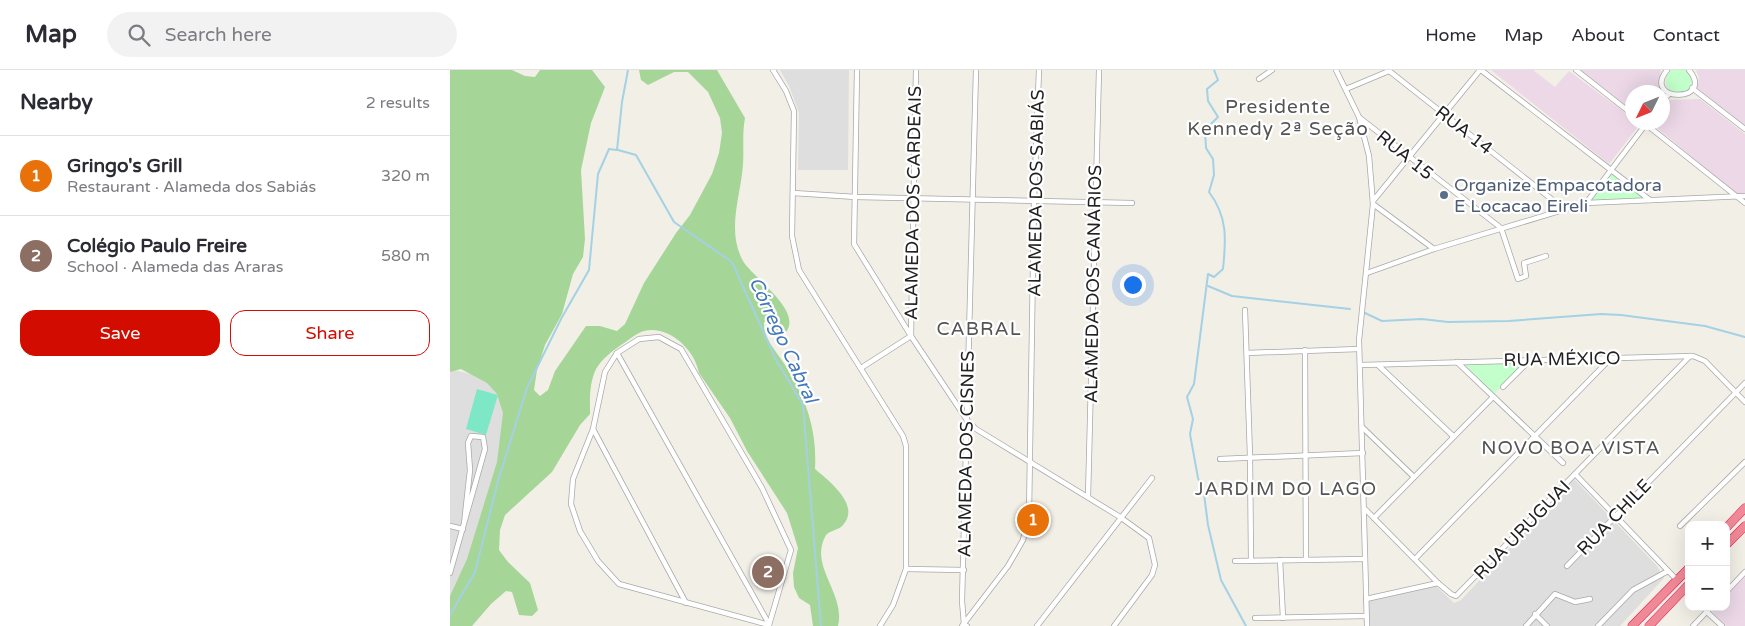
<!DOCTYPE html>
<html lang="en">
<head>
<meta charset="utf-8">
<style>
	body { margin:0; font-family:"Varela Round",sans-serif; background:#f2f2f3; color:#2b2b33 }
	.controls { position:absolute; right:15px; bottom:15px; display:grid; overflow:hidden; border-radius:10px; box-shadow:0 5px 20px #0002 }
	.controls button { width:45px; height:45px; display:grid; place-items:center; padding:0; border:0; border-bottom:1px solid #e1e1e2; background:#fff; color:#2b2b33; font:25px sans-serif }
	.compass { position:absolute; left:1175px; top:15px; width:45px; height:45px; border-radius:50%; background:#fff; box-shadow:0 5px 20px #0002; rotate:227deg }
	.you { position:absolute; left:682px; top:214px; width:18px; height:18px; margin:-12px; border:4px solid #fff; border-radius:50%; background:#1a73e8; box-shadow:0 0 0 8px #1a73e833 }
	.badge { display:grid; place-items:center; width:32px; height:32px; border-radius:50%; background:#d20d00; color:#fff; font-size:16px; font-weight:700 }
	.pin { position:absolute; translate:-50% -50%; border:2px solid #fff; box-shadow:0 1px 5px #0006 }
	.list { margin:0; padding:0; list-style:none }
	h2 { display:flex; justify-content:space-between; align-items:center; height:65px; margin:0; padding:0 20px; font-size:21px }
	h2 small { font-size:16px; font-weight:400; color:#7c7c81 }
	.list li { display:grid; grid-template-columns:32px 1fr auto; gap:15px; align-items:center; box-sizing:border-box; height:80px; padding:0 20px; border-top:1px solid #e1e1e2 }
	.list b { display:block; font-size:19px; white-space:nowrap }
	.list p { margin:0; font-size:16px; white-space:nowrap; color:#7c7c81 }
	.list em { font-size:16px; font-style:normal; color:#7c7c81 }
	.actions { display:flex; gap:10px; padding:15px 20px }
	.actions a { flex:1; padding:11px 0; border:1px solid #d20d00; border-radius:15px; text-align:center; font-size:18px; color:#d20d00 }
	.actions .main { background:#d20d00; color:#fff }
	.icon { flex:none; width:28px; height:28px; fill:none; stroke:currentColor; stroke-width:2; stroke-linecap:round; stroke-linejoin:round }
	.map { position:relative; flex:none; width:1295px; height:556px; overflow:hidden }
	header { display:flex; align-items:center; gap:30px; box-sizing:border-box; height:70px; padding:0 25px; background:#fff; border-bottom:1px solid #e1e1e2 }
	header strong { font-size:24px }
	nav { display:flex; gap:28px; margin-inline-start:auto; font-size:18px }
	.search { width:350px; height:45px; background:#f2f2f3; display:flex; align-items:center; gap:12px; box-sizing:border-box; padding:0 18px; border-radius:28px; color:#7c7c81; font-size:19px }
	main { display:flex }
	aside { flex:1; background:#fff }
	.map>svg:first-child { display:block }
	.residential { fill:#dfdede }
	.industrial { fill:#ecd8e7 }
	.forest { fill:#a6d598 }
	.park { fill:#c2ffca }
	.pitch { fill:#7ee8c6 }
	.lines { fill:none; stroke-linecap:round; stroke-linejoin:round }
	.stream { stroke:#a4d1e4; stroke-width:2 }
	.street-casing { stroke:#a8a8a8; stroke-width:6 }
	.highway-casing { stroke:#ec1854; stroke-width:9 }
	.street { stroke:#fff; stroke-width:4.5 }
	.highway { stroke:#f08996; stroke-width:8 }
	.service-dot { fill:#5c6f8a; stroke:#fff; stroke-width:2 }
	.labels { text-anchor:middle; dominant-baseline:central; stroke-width:4.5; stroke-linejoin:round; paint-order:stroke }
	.street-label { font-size:18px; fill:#212121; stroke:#fff }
	.service-label { font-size:18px; fill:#4e5e75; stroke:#fff; text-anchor:start }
	.neighbourhood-label { font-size:19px; letter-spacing:1px; fill:#545454; stroke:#fff }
	.water-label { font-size:19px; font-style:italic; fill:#4378bc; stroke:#fff }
</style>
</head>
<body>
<header>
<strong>Map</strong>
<div class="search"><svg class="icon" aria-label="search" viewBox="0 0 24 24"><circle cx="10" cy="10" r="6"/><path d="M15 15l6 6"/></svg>Search here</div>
<nav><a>Home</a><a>Map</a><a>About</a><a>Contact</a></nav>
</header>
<main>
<aside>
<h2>Nearby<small>2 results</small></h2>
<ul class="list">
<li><span class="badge" style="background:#e8710a">1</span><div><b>Gringo's Grill</b><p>Restaurant · Alameda dos Sabiás</p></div><em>320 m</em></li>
<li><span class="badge" style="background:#8d6e63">2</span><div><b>Colégio Paulo Freire</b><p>School · Alameda das Araras</p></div><em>580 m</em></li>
</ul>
<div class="actions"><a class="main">Save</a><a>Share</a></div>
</aside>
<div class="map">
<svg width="1295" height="556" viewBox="0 0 1295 556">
	<rect width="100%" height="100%" fill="#f2efe7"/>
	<g class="residential">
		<polygon points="330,0 399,0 398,100 348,100 349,43 339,16"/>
		<polygon points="0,299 77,318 0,545"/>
		<polygon points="1124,409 1207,496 1214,508 1170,556 919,556 917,529 986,516 1004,533 1011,530"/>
	</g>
	<g class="industrial">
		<polygon points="1041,0 1083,0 1105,17 1119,1 1182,48 1182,52 1190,54 1159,94"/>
		<polygon points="1131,0 1211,0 1209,12 1212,22 1182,22 1182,40"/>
		<polygon points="1246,0 1295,0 1295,55 1247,18 1249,7"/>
		<polygon points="1250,29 1295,64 1295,123 1288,125 1201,53 1212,52 1213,37 1218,30"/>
		<polygon points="1295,507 1295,556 1277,556 1261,541 1265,537 1276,537 1276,526"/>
	</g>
	<path class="forest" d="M0 0H62L75 6 85 7 90 0H142L155 17 141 53 131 100 135 169 133 187 123 204 112 244 95 275 87 300 84 320 90 326 98 320 105 301 136 256H150L167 261 175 254 194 213 226 163 240 145 262 104 269 83 272 63 270 48 258 22 238 2H224L198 15 191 10 189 0H267L295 48C292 64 294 78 293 94 291 126 276 160 293 191 302 207 355 242 335 263L326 262 318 252H314C313 271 332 287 340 303 358 334 367 363 365 399 379 411 411 435 393 455 389 460 381 460 376 465 358 496 396 523 388 556H363L360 535 349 528 344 517 343 503 348 478 337 443 297 381 280 348 249 303C245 280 219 255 194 261 186 263 178 271 171 275 162 281 151 290 146 299 139 314 140 328 140 344L130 355 102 402 55 445 50 460 49 480 58 492 80 513 88 540 82 546 69 545 62 522 56 521 41 534 22 556H0V526L17 489 47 392 53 343 47 324 37 313 11 299 0 302Z"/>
	<g class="park">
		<circle cx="1229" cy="11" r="13"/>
		<polygon points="1159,99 1200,130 1136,133"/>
		<polygon points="1013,293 1074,293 1044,324"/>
	</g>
	<polygon class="pitch" points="27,319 48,325 36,365 16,359"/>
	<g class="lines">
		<g class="stream">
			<path d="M764 0 768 10 757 19 758 31 768 47 755 60 756 78 763 89 764 105 759 122C778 147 776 170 773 199L764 207 758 204 744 314 737 327 743 349 740 364 748 408 754 424 758 455 771 510 796 556"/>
			<polyline points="168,80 186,85 224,152 282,192 326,290 353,335 371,556"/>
			<polyline points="758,216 782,226 900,239"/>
			<polyline points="915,243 932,251 972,249 998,252 1059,251 1151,244 1171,245 1255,256 1295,267"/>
			<polyline points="0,545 25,502 48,411 77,318 111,249 139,200 148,104 159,79 167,80 172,32 178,0"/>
		</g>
		<g class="street-casing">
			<g id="street">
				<polyline points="323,0 336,21 344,41 342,166 349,200 453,366 456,376 456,499 443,535 430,556"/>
				<polyline points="407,0 404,174 461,266 517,350 526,359 670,447 699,468 705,495 702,505 664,556"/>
				<polyline points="886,0 909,47 919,86 923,134 909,270 917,556"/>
				<polyline points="938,0 1114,139"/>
				<polyline points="1031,0 1200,130"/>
				<polyline points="1126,0 1182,44"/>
				<path d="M1217 0C1191 33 1266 33 1239 0"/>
				<polyline points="809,9 822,0"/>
				<polyline points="1242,18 1295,59"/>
				<polyline points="896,19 939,1"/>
				<polyline points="1212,32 1219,24"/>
				<polyline points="910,48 1051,158 1068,209 1076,206 1074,193 1096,186"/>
				<polyline points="1193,52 1295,133"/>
				<polyline points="343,123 406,127 682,133"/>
				<polyline points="923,131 1030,0"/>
				<polyline points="1136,133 1196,54"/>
				<polyline points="923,134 984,179"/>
				<polyline points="917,203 984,179 1136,133 1295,126"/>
				<polyline points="795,240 800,386 801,490"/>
				<polygon points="209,267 231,279 312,418 341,480 319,555 169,514 148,491 130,461 121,434 123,409 143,359 155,302 167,283 189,269"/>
				<polyline points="855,280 856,490"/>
				<polyline points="167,283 319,554"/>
				<polyline points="797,283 909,279"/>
				<polyline points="1007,292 1113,393"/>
				<polyline points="911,295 1243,286 1255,291 1295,332"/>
				<polyline points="928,295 1003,366"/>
				<polyline points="411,298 461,266 466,0"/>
				<polyline points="1053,317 1080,290"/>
				<polyline points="913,358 964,407"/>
				<polyline points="143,359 236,533"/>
				<polyline points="770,389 913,383"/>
				<polyline points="1126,405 1227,510"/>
				<polyline points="638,427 649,0"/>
				<polyline points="915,439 988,513 1001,524 1006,526 1240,286"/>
				<polyline points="924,448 1043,327"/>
				<polyline points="0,456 13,459"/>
				<polyline points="1230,456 1295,392"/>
				<polyline points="965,489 1161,288"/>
				<polyline points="830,490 833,548"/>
				<polyline points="785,491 915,489"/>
				<polyline points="1117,496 1295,313"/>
				<polyline points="456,499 514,500"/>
				<polyline points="0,503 35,379 33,367 21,366 18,373 20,400 14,454"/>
				<polyline points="1276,522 1295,502"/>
				<polyline points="916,529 988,513"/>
				<polyline points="1257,542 1272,556"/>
				<polyline points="1085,544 1097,556"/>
				<polyline points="805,548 916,546"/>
				<polyline points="512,556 558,496 573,470 579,444 584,131 589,0"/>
				<polyline points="517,556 514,554 512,531 526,0"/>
				<polyline points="587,556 702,408"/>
				<polyline points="1076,556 1105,524 1125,532 1140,529"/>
				<polyline points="1148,556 1183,520 1218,501"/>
				<polyline points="1243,556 1261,537"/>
			</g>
		</g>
		<g class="highway-casing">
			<g id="highway">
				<polyline points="1276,458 1295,438"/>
				<polyline points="1276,475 1295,456"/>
				<polyline points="1182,556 1239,498"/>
				<polyline points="1199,556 1239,514"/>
			</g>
		</g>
		<use href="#street" class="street"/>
		<use href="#highway" class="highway"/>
	</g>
	<circle class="service-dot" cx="994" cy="125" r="5"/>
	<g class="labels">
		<g class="street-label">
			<text transform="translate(1014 60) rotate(38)">RUA 14</text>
			<text transform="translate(955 85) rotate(39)">RUA 15</text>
			<text transform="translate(586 123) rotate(-89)">ALAMEDA DOS SABIÁS</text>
			<text transform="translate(463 133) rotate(-89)">ALAMEDA DOS CARDEAIS</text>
			<text transform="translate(643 214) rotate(-89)">ALAMEDA DOS CANÁRIOS</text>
			<text transform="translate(1112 289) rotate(-1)">RUA MÉXICO</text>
			<text transform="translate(516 384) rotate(-89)">ALAMEDA DOS CISNES</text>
			<text transform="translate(1164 447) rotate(-46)">RUA CHILE</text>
			<text transform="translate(1072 460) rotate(-46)">RUA URUGUAI</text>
		</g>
		<g class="service-label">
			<text x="1004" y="115">Organize Empacotadora<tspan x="1004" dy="21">E Locacao Eireli</tspan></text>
		</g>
		<g class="neighbourhood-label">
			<text x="828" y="37">Presidente<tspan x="828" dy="22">Kennedy 2ª Seção</tspan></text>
			<text x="529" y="259">CABRAL</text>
			<text x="1121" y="378">NOVO BOA VISTA</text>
			<text x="836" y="419">JARDIM DO LAGO</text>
		</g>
		<g class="water-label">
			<text transform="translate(333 270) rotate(65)">Córrego Cabral</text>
		</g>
	</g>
</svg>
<div class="controls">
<button>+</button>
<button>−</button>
</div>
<svg class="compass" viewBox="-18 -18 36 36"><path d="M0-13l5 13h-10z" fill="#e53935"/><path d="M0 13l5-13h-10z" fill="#7c7c81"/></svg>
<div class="you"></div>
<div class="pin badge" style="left:583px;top:450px;background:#e8710a">1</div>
<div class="pin badge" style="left:318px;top:502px;background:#8d6e63">2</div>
</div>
</main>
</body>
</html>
